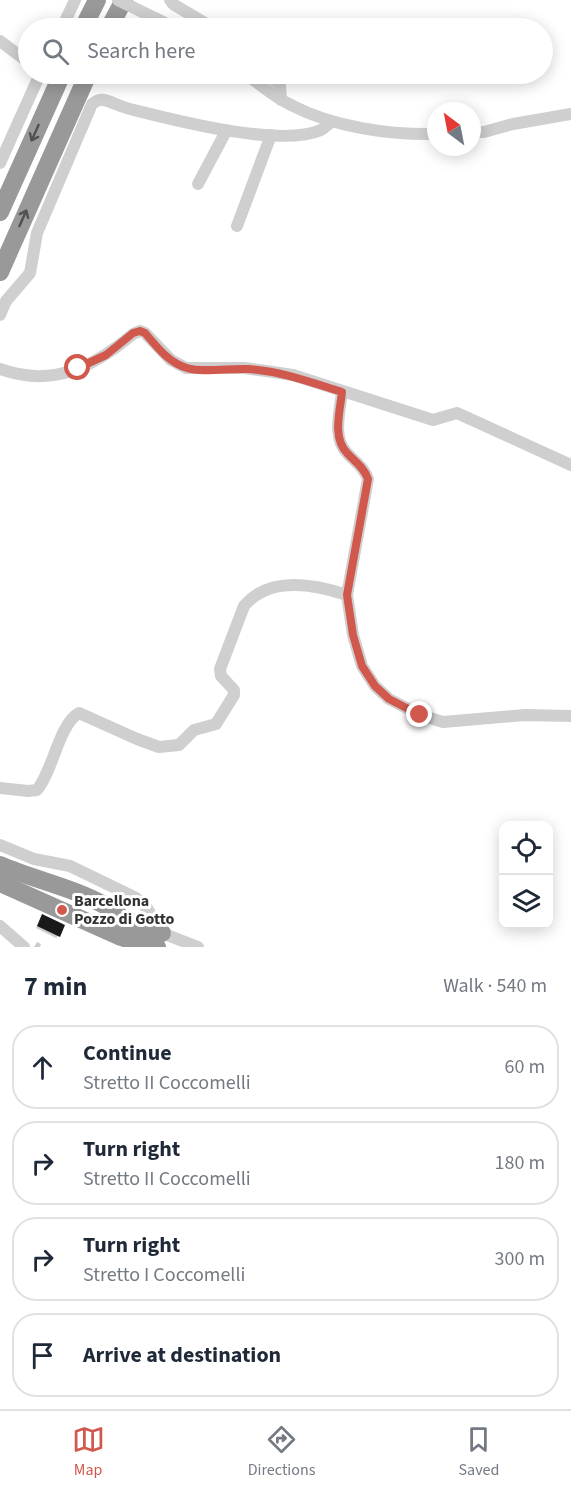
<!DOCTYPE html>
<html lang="en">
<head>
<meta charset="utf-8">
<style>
	body { margin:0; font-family:"Source Sans 3",sans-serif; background:#f6f6f7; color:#1f2937 }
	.controls { position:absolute; right:18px; bottom:18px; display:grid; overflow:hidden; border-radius:12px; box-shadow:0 3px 15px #0003 }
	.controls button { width:54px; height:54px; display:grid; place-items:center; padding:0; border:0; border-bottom:2px solid #e0e1e3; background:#fff; color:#1f2937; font:30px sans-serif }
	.compass { position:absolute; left:427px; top:102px; width:54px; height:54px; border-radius:50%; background:#fff; box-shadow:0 3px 15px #0003; rotate:328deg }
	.stop { position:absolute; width:18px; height:18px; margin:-14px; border:4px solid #d1584c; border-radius:50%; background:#fff }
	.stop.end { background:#d1584c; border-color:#fff; box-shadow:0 2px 6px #0008 }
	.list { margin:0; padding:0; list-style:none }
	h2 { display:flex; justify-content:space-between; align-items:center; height:78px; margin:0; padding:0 24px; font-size:26px }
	h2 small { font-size:20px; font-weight:400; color:#747a83 }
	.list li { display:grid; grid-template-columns:39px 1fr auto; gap:18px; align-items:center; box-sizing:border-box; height:84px; margin:0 12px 12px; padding:0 12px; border:2px solid #e0e1e3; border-radius:24px }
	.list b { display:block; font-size:22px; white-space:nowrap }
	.list p { margin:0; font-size:20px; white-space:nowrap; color:#747a83 }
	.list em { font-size:20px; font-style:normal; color:#747a83 }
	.icon { flex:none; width:33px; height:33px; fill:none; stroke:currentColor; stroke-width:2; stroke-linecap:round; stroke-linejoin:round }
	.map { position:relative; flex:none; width:571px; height:947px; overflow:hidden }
	.search { position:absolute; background:#fff; box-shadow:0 3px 15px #0003; left:18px; right:18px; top:18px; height:66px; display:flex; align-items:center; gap:15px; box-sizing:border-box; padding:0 21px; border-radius:33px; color:#747a83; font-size:22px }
	.sheet { height:462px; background:#fff }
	nav { display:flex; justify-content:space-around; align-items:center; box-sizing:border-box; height:84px; border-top:2px solid #e0e1e3; background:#fff; font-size:16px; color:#747a83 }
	nav a { display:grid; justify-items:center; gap:3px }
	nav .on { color:#d1584c }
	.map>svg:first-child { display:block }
	.shadow { fill:#0003 }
	.building { fill:#191919 }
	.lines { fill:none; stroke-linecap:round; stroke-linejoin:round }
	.minor { stroke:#cfcfcf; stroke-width:12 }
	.highway { stroke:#999; stroke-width:18 }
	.minor-bridge { stroke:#cfcfcf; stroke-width:12 }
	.oneway { stroke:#515151 }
	.route { stroke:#d1584c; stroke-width:8 }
	.poi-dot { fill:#d1584c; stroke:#fff; stroke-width:2 }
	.labels { text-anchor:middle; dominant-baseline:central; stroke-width:6; stroke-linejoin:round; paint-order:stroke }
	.poi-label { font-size:16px; font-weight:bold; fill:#323232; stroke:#fff; text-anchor:start }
</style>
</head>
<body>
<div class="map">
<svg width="571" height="947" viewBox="0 0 571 947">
	<rect width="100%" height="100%" fill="#fff"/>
	<g class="shadow">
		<polygon points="41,918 58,936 56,938 36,928"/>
		<polygon points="37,942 41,944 40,947 34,947"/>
	</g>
	<polygon class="building" points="42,914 65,925 60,937 37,926"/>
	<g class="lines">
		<g class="minor">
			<polyline points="170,0 173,4 213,28"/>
			<polyline points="163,22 176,28"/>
			<polyline points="62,28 75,0"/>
			<polyline points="0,41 28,62"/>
			<path d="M245 74C260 84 274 97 291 105 333 127 389 135 436 134"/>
			<polyline points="267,74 280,85 281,100"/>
			<polyline points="472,132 484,132 513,124 571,114"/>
			<polyline points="0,163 40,74"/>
			<polyline points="198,184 224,135 226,130"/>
			<polyline points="237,226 271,135"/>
			<path d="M0 315 6 301 30 273 37 233 92 104C96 101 99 99 104 100 113 102 121 107 130 109 174 120 280 148 321 130 325 128 328 124 331 122"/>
			<path d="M0 369C52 388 94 367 133 334L140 331 145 333 171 360 186 368H244L266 371 293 375 433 420 457 413 571 465"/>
			<path d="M342 392C340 412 332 437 347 453 355 462 364 467 368 479L347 595 353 635 362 666 375 686 389 699 420 715 443 722 525 715 571 716"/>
			<path d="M0 788 28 791 37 790C53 771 59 724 79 713L137 739 159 747 179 745 194 730 216 724 234 695V690L221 676 220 669 244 606C269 576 314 584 347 595"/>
			<polyline points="0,845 34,859 70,866 136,898 147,908 162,933 198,947"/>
			<polyline points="0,926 24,947"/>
		</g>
		<g class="highway">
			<polyline points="83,28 97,0"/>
			<polyline points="109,28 124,0"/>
			<polyline points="0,212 62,74"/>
			<polyline points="0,272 88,74"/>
			<path d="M0 865C35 880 72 887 106 906 123 916 138 935 157 947"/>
			<polyline points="0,883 121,937 147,945"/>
			<polyline points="128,921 162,933"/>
		</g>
		<polyline class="minor-bridge" points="118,0 163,22"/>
	</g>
	<defs><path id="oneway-shaft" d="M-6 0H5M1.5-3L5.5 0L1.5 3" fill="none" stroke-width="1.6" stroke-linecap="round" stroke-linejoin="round" transform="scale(1.5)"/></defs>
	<g class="oneway">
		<use href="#oneway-shaft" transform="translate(35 133) rotate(114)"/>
		<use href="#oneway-shaft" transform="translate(23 218) rotate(-66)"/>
	</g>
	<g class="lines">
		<path class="route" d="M78 368 106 355 133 333 140 331 145 333C157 347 169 363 187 368 201 373 231 368 247 369 281 371 310 382 342 392 340 412 332 437 347 453 355 462 364 467 368 479L347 595 353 635 362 666 375 686 389 699 420 715"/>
	</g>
	<circle class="poi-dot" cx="62" cy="910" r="6"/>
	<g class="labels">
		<g class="poi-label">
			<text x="74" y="901">Barcellona<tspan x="74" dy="18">Pozzo di Gotto</tspan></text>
		</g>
	</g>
</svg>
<div class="controls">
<button><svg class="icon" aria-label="locate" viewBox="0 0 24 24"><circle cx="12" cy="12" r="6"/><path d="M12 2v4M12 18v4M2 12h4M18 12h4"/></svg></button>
<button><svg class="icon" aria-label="layers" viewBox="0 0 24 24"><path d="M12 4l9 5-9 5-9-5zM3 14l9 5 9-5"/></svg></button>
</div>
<svg class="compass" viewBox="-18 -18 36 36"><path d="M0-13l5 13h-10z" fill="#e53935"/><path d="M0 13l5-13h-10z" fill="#747a83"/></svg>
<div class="stop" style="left:78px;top:368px"></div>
<div class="stop end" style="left:420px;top:715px"></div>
<div class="search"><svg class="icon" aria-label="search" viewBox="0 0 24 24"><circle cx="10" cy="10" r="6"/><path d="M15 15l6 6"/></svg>Search here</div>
</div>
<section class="sheet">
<h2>7 min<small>Walk · 540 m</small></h2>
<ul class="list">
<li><svg class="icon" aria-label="ahead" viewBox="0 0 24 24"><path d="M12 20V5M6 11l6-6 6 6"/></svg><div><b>Continue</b><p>Stretto II Coccomelli</p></div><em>60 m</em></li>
<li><svg class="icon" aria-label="right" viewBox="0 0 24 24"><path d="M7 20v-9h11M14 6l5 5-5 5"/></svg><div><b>Turn right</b><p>Stretto II Coccomelli</p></div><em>180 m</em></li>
<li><svg class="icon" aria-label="right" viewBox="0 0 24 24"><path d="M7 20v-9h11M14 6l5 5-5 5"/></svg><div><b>Turn right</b><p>Stretto I Coccomelli</p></div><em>300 m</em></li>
<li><svg class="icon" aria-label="arrive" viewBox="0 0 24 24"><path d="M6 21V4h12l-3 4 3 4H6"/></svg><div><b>Arrive at destination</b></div></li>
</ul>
</section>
<nav>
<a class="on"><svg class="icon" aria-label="map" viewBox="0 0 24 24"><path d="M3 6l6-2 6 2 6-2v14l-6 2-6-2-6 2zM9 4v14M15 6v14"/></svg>Map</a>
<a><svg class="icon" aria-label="directions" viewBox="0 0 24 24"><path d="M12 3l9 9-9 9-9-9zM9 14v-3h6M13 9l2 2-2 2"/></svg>Directions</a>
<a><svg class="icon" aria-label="saved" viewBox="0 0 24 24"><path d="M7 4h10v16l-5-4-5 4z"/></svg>Saved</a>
</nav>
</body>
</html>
